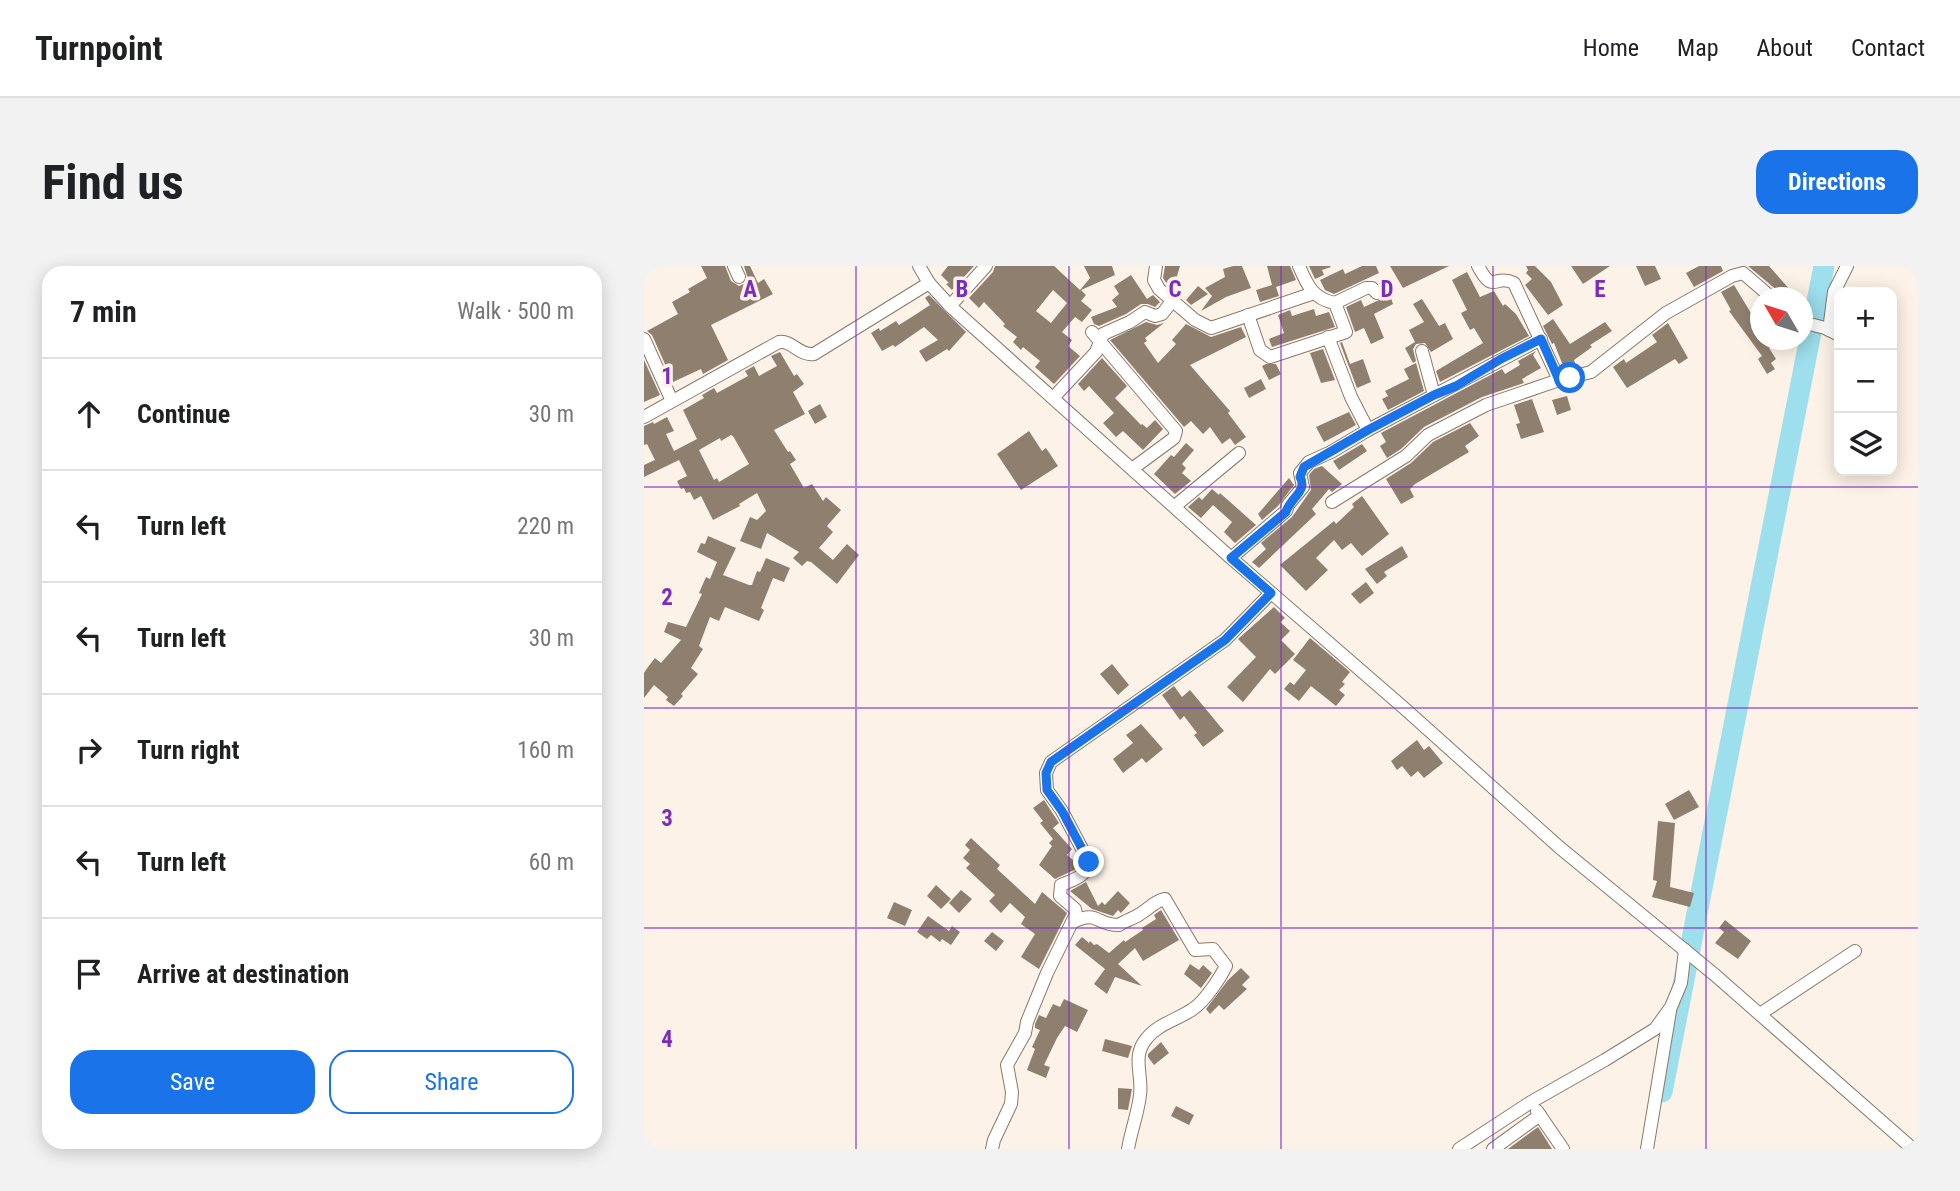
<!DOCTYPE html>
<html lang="en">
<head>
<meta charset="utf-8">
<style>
	body { margin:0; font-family:"Roboto Condensed",sans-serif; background:#f2f2f2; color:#202124 }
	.controls { position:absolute; right:21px; top:21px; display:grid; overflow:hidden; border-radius:14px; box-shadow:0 4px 18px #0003 }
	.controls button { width:63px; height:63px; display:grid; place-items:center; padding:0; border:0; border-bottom:2px solid #e0e0e0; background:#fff; color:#202124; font:35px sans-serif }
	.compass { position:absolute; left:1106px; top:21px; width:63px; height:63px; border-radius:50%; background:#fff; box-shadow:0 4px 18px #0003; rotate:309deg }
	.stop { position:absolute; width:21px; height:21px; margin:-16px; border:5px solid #1a73e8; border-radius:50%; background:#fff }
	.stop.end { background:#1a73e8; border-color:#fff; box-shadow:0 2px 7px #0008 }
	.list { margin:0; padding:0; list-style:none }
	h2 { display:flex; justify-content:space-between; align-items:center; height:91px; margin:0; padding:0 28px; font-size:30px }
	h2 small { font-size:23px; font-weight:400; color:#757577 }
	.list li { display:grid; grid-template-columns:46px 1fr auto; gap:21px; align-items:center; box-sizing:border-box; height:112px; padding:0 28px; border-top:2px solid #e0e0e0 }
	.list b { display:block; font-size:26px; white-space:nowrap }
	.list em { font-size:23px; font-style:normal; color:#757577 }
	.actions { display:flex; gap:14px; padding:21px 28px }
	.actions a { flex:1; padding:16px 0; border:2px solid #1a73e8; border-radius:21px; text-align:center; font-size:24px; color:#1a73e8 }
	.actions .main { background:#1a73e8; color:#fff }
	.icon { flex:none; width:38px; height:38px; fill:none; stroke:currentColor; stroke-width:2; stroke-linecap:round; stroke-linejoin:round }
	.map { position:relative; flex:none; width:1274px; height:883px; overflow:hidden; border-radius:21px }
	header { display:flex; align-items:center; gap:42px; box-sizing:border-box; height:98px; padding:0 35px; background:#fff; border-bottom:2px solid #e0e0e0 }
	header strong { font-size:33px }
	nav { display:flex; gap:38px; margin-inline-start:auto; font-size:24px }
	.intro { display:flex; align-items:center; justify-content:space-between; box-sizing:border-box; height:168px; padding:0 42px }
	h1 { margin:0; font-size:49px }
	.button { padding:18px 32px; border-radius:21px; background:#1a73e8; color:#fff; font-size:24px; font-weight:700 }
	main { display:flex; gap:42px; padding:0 42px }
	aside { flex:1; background:#fff; border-radius:21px; box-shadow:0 4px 18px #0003 }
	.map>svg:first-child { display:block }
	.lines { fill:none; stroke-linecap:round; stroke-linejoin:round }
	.river { stroke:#9ddfec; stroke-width:21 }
	.building { fill:#8f7f6f; fill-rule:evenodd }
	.minor-casing { stroke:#897969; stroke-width:14 }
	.minor { stroke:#fff; stroke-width:12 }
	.route { stroke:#1a73e8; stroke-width:9 }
	.grid { fill:none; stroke:#7b2cbf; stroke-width:2; stroke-opacity:0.55 }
	.grid-label { font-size:23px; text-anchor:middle; font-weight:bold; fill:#7b2cbf; stroke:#fdf2e7; stroke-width:7; stroke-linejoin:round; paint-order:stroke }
</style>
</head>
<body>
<header>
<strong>Turnpoint</strong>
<nav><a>Home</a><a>Map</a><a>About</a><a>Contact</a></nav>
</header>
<div class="intro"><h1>Find us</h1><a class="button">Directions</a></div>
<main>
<aside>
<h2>7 min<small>Walk · 500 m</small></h2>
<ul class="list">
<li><svg class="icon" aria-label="ahead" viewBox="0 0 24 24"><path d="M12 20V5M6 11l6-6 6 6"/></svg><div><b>Continue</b></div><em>30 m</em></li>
<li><svg class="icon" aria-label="left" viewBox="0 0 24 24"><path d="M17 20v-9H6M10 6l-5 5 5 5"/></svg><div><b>Turn left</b></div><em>220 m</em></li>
<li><svg class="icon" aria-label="left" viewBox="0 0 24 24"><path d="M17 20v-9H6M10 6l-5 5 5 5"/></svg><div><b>Turn left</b></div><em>30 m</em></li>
<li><svg class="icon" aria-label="right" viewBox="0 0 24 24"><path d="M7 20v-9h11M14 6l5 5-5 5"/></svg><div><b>Turn right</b></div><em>160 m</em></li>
<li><svg class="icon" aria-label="left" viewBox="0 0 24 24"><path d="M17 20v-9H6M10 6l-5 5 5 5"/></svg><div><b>Turn left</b></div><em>60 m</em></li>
<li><svg class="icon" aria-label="arrive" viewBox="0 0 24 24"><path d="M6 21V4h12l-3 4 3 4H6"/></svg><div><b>Arrive at destination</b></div></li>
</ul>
<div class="actions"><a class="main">Save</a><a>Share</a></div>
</aside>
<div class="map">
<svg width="1274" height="883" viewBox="0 0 1274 883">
	<rect width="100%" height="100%" fill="#fdf2e7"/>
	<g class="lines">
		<polyline class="river" points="1018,826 1180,0"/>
	</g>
	<g class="building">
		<polygon points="57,0 81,0 87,15 95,20 102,17 104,13 100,0 106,0 114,17 120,13 129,28 67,59 84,94 59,108 57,103 29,116 8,69 3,65 34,48 28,36 46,26 44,23 63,12"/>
		<polygon points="304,0 330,0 308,24 302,18 305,17 297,9"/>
		<path d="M351 0H410L436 24 446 12 440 0H468L471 9 437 24 442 29 437 35 448 44 438 56 431 51 418 66 428 74 424 80 436 90 410 118 391 101 396 95 379 81 377 84 369 76 373 71 359 60 361 58 340 36 335 42 325 32 349 6ZM409 24 423 37 407 57 392 45Z"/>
		<polygon points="521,0 536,0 530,20 523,18 519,12"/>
		<polygon points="589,0 598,0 607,22 582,31 557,45 568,30 561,22 581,11 579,3"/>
		<polygon points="623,0 646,0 652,14 632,21 635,30 616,36 612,24 628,19"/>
		<polygon points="665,0 686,0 687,1 678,4 680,9 671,13"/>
		<polygon points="718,0 732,0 735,7 690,28 681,24 676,14 699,3 701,8"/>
		<polygon points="746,0 805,0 759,22"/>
		<polygon points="882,0 891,0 907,16 919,39 904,49 881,19 888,13 882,7 884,4"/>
		<polygon points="927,0 966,0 939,18"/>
		<polygon points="992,0 1011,0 1017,13 1001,20"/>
		<polygon points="1055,0 1077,0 1079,5 1050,21 1042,7"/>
		<polygon points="1104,0 1125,0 1147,25 1137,32 1134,25"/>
		<polygon points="823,6 836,31 850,25 859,40 861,38 872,48 885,70 796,116 792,105 839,77 830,62 826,64 817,47 823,44 808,14"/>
		<polygon points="487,9 503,33 509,29 516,36 511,41 504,38 497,38 482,48 455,60 450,58 447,51 473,41 468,34 475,28 470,20"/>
		<polygon points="1090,19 1116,62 1116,74 1139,74 1125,82 1132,93 1127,97 1131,103 1123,108 1114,93 1118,90 1085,45 1087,44 1077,26"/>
		<polygon points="554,20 564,28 547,39 542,34"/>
		<polygon points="285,29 322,66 305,85 303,83 282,96 275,85 294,74 280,61 251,81 249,79 238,85 227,67 235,62 236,65 252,55 255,59 274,47 286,39 281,32"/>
		<polygon points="746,29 749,38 730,48 740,72 727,78 720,62 711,66 702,41 717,34 720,41"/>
		<polygon points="778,33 795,60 801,57 809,73 787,86 781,77 772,78 769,83 772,95 769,97 761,82 771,76 765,64 780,56 769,38"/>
		<polygon points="670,43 672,50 685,46 691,61 628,81 625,73 640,67 634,49 646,44 648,50"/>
		<polygon points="909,53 926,78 961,56 968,65 946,79 948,81 930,94 931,97 920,102 910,77 908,78 899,60"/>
		<polygon points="502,56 513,59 520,57 501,72 503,75 500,77 514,97 532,78 528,74 542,58 567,71 597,61 602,71 546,99 586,145 584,147 602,171 591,179 586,172 578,178 566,161 559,168 547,155 540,161 466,74"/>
		<polygon points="1024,57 1044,92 1035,98 1031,93 983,122 969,101 980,93 982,97 1013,76 1008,69"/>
		<polygon points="698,76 706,98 719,93 727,116 713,122 696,77"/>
		<polygon points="679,83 691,114 677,117 666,87"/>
		<polygon points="892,85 889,89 897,102 878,113 880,117 838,131 780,161 757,183 743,192 736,180 742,176 737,167 858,103 861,108 876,99 874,95"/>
		<path d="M136 86 150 110 153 108 160 118 149 126 161 148 130 164 144 186 146 185 152 194 146 198 160 222 168 218 179 235 182 231 197 244 183 260 189 266 175 282 189 294 203 278 215 289 193 318 167 296 163 295 158 300 149 292 155 286 123 267 117 283 96 275 106 251 113 254 122 245 113 227 95 238 96 240 69 254 57 230 50 234 46 226 42 227 40 222 37 223 33 215 43 210 35 194 0 211V199L11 194 3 178 0 179V160L9 156 10 158 23 151 30 165 22 168 30 185 53 173 39 144 60 132 58 129 70 122 73 127 104 110 101 105 110 100 115 110 133 100 127 90ZM87 169 89 170 105 198 75 216 73 212 70 214 55 184 76 172 77 175Z"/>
		<polygon points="458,92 483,120 471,132 497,159 498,158 503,162 511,154 519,163 499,184 479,165 472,171 459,157 470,147 445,120 440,125 434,118"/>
		<polygon points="0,94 16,129 0,136"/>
		<polygon points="772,97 780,125 744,144 738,133 744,130 741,125 765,113 760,103"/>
		<polygon points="622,98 632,98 637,108 625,114 618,100"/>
		<polygon points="617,113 622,123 605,132 600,122"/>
		<polygon points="923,130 927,144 913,149 908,134"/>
		<polygon points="888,133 900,166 877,173 872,158 876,157 870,139"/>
		<polygon points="176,138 183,151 171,158 164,145"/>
		<polygon points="705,146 712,159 680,176 672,161"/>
		<polygon points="826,157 835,170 821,180 825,186 771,218 766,223 770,231 757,238 742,213 767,197 789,176"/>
		<polygon points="385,165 398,185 402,182 414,200 377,224 353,188"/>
		<polygon points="542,177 550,184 538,198 542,202 538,207 547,215 531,228 510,208 527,189 530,191"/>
		<polygon points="718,178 723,185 695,204 689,195"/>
		<polygon points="678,200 698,218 688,226 685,223 668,243 672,248 615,302 608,296 622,283 617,277 648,251 667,224 665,209 670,203"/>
		<polygon points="645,212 650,219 634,240 618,254 614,248"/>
		<polygon points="568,223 575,229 576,227 612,259 591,277 580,266 588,256 569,239 557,252 544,241 555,231 558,234"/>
		<polygon points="718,230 745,268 718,290 707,277 698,284 690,274 672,292 684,304 662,325 636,299 690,255 692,258 710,241 708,238"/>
		<polygon points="64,270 92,282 79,309 105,319 108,319 113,305 116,306 122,292 146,302 140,316 129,312 117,342 120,344 115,355 81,341 75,355 66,351 55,380 59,383 47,402 54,408 37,428 39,430 30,440 22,434 24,431 10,419 0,432 0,407 4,401 11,392 17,397 37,374 20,366 24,356 42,361 58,328 55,327 62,311 66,313 73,296 53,286 57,277 61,278"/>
		<polygon points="758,280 764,291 740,306 743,310 733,318 721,303"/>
		<polygon points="722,316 730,327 716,338 707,328"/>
		<polygon points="630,341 641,352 636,356 646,365 637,374 651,388 631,408 626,403 599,436 583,421 612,391 594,373"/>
		<polygon points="666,372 706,406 698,416 701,418 695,424 701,429 692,440 667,420 655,435 640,423 646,416 650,419 662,404 649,394"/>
		<polygon points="468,398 485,419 474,429 456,408"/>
		<polygon points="530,420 538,431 546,424 580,465 559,481 550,469 553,467 540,450 536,454 518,429"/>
		<polygon points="497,458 519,483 502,497 498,492 479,507 469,493 489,477 482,469"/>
		<polygon points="773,474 780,484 785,480 799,497 780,512 774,505 767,511 758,500 753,504 747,495"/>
		<polygon points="1045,524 1055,541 1030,554 1021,538"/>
		<polygon points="400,534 415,557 409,562 428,583 423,589 435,599 430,604 411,613 395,599 408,580 405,577 409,573 396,557 399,555 389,542"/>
		<polygon points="1014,555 1031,557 1026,621 1050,627 1046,641 1008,631 1013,615 1009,614"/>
		<polygon points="327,572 356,599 353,603 391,638 398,626 423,647 395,703 377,691 391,668 377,658 381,651 366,637 357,647 345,635 351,629 322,602 326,598 319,592 326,584 321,579"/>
		<polygon points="442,616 454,640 458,636 461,639 474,625 486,637 477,647 474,644 469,650 448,643 426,625"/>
		<polygon points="292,619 307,633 297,643 283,630"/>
		<polygon points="317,624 328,633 315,647 305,637"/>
		<polygon points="250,636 268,644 261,660 243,652"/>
		<polygon points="517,644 535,674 499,695 491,682 474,698 498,720 471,711 463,728 450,718 461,703 431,679 438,671 445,677 446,675 450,679 453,678 465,687 480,674 481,676 499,664 498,662 512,653 510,649"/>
		<polygon points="284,650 305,665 308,660 316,666 307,679 298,673 296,676 287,669 283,673 273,666"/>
		<polygon points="1081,654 1107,675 1094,693 1071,677 1080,666 1075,662"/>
		<polygon points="348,666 360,675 352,685 340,675"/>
		<polygon points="546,698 555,704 559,699 568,707 557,722 540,708"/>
		<polygon points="597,702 606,711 598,719 603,723 580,744 575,739 566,748 562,743 584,714"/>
		<polygon points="420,733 444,744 433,766 421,760 413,772 400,799 406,801 402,812 383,804 391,783 388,781 396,764 391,762 391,758 395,749 402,752 409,738 416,741"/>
		<polygon points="461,773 488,780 484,792 458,785"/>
		<polygon points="517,776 525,787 510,799 504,791 504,788"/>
		<polygon points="474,822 488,823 484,844 474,843"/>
		<polygon points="532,840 550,849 545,859 527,850"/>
		<polygon points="894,861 908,883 864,883"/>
	</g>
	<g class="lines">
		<g class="minor-casing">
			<g id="minor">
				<polyline points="90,0 95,11"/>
				<polyline points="275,0 285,17 306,40 587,292 760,442 915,581 1071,709 1269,883"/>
				<polyline points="512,0 510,14 515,23 551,54 567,62 670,27"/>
				<path d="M834 0C850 30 850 7 870 17L915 114 947 106 1022 47 1088 10 1099 7 1128 32"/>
				<polyline points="691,37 722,22 728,22 733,27"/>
				<polyline points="306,40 342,0"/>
				<path d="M604 49 616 84 626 91 702 66 691 37C669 33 663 19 655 0"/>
				<polyline points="1158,56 1181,62 1195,69"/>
				<polyline points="1185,64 1190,26 1203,0"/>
				<polyline points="448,66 532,165 530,172 488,203"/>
				<polyline points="684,71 707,131 724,164"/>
				<polyline points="0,73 28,135"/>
				<polyline points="778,85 790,129"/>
				<polyline points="409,132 452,86 459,68 486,56 501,46 511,50 518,48 529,34"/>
				<path d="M0 151 135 76C148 74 155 90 170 88L285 17"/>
				<polyline points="688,236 762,190 784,169 842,139 915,114"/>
				<polyline points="531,240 595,187"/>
				<polyline points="587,292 642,245 644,239 659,221 656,207 665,196 687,186 724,164 897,73"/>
				<path d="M429 656C455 644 451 659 475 659 482 654 489 653 496 648 505 643 510 635 521 633L551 684 569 683 582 700C576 712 561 735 549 743 535 753 514 758 503 772 487 790 499 809 496 829 494 847 487 865 484 883"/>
				<polyline points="1116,748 1211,685"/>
				<polyline points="893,845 919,883"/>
				<path d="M348 883 350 874 367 838 368 826 363 799 381 767 383 756 403 707 432 648 431 643 416 630 417 619C430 613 441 612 445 596L418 545 403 524 402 507 407 496 581 374 627 327"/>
				<polyline points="815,883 887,836 961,794 1011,763 1027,741 1037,717 1041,684"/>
				<polyline points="849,883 896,849"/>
				<polyline points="1003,883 1026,745"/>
			</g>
		</g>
		<use href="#minor" class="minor"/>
	</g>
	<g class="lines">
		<path class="route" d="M445 596 418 545 403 524 402 507 407 496 581 374 627 327 587 292 642 246C646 232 664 225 656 211L660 201 724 164 790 129 812 120 857 93 897 73 915 114 926 112"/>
	</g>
	<path class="grid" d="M212 0V883M425 0V883M637 0V883M849 0V883M1062 0V883M0 221H1274M0 442H1274M0 662H1274"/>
	<g class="grid-label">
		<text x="106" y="31">A</text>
		<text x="318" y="31">B</text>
		<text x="531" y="31">C</text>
		<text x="743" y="31">D</text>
		<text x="956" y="31">E</text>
		<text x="23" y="118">1</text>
		<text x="23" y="339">2</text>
		<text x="23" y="560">3</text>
		<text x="23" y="781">4</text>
	</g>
</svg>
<div class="controls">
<button>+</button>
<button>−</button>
<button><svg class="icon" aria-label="layers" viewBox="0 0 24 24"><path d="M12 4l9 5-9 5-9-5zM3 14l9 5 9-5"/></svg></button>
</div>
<svg class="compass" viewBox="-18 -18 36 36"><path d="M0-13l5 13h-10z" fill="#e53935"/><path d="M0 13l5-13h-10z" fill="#757577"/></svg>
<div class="stop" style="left:926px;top:112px"></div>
<div class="stop end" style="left:445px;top:596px"></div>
</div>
</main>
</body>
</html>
